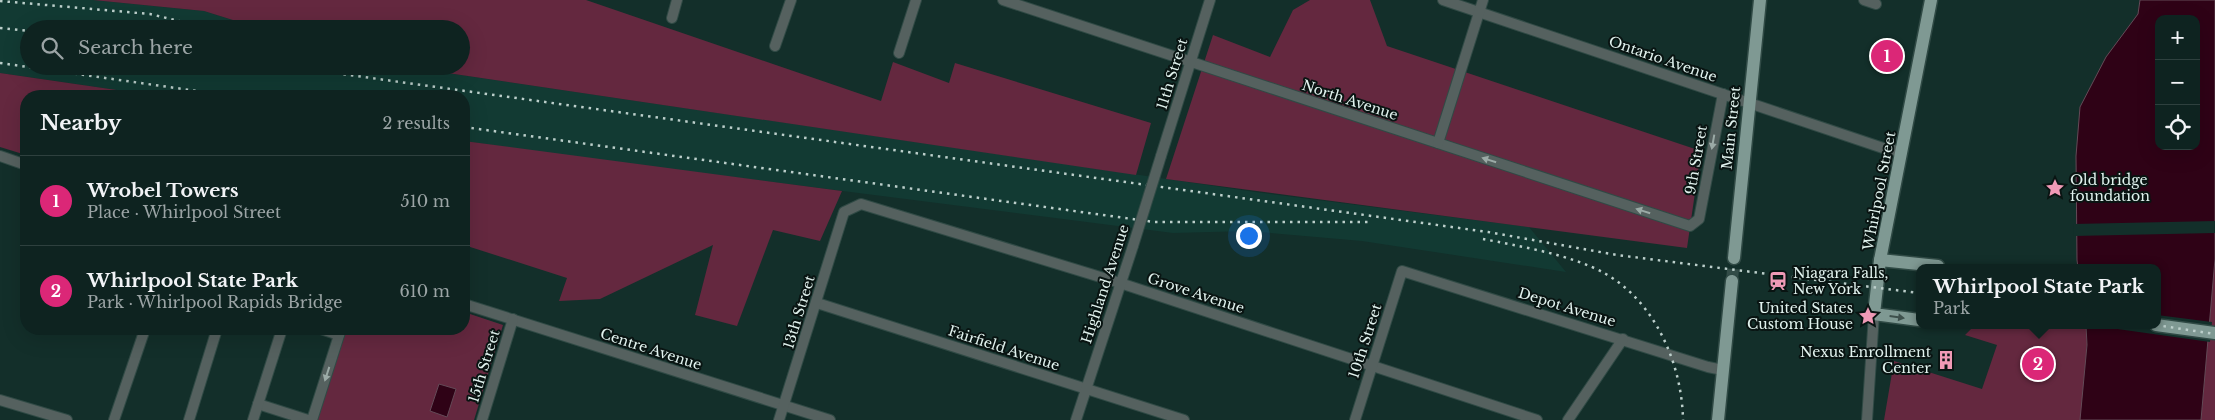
<!DOCTYPE html>
<html lang="en">
<head>
<meta charset="utf-8">
<style>
	body { margin:0; font-family:"Libre Baskerville",serif; background:#172b29; color:#f1f3f6 }
	.controls { position:absolute; right:15px; top:15px; display:grid; overflow:hidden; border-radius:10px; box-shadow:0 5px 20px #0002 }
	.controls button { width:45px; height:45px; display:grid; place-items:center; padding:0; border:0; border-bottom:1px solid #2e403e; background:#0e2320; color:#f1f3f6; font:25px sans-serif }
	.you { position:absolute; left:1248px; top:235px; width:18px; height:18px; margin:-12px; border:4px solid #fff; border-radius:50%; background:#1a73e8; box-shadow:0 0 0 8px #1a73e833 }
	.badge { display:grid; place-items:center; width:32px; height:32px; border-radius:50%; background:#db2777; color:#fff; font-size:16px; font-weight:700 }
	.pin { position:absolute; translate:-50% -50%; border:2px solid #fff; box-shadow:0 1px 5px #0006 }
	.popup { position:absolute; left:1916px; top:264px; width:245px; height:65px; box-sizing:border-box; display:grid; place-content:center; border-radius:10px; background:#0e2320; filter:drop-shadow(0 1px 4px #0005); font-size:16px; white-space:nowrap; color:#9ba4a5 }
	.popup b { font-size:19px; color:#f1f3f6 }
	.popup::after { content:''; position:absolute; left:50%; top:100%; margin-left:-10px; border:10px solid transparent; border-top-color:#0e2320 }
	.list { margin:0; padding:0; list-style:none }
	h2 { display:flex; justify-content:space-between; align-items:center; height:65px; margin:0; padding:0 20px; font-size:21px }
	h2 small { font-size:16px; font-weight:400; color:#9ba4a5 }
	.list li { display:grid; grid-template-columns:32px 1fr auto; gap:15px; align-items:center; box-sizing:border-box; height:90px; padding:0 20px; border-top:1px solid #2e403e }
	.list b { display:block; font-size:19px; white-space:nowrap }
	.list p { margin:0; font-size:16px; white-space:nowrap; color:#9ba4a5 }
	.list em { font-size:16px; font-style:normal; color:#9ba4a5 }
	.icon { flex:none; width:28px; height:28px; fill:none; stroke:currentColor; stroke-width:2; stroke-linecap:round; stroke-linejoin:round }
	.map { position:relative; flex:none; width:2215px; height:420px; overflow:hidden }
	.search { position:absolute; background:#0e2320; box-shadow:0 5px 20px #0002; left:20px; top:20px; width:450px; height:55px; display:flex; align-items:center; gap:12px; box-sizing:border-box; padding:0 18px; border-radius:28px; color:#9ba4a5; font-size:19px }
	.panel { position:absolute; background:#0e2320; box-shadow:0 5px 20px #0002; left:20px; top:90px; width:450px; height:245px; border-radius:20px }
	.map>svg:first-child { display:block }
	.built { fill:#123a33 }
	.green { fill:#64283f }
	.water { fill:#2f0216; stroke:#644a57; fill-rule:evenodd }
	.pier { fill:#132f2a }
	.lines { fill:none; stroke-linecap:round; stroke-linejoin:round }
	.major-tunnel { stroke:#324c47; stroke-width:12; stroke-dasharray:12 6; stroke-linecap:butt }
	.minor-casing { stroke:#304a45; stroke-width:12 }
	.major-casing { stroke:#304a45; stroke-width:15 }
	.minor { stroke:#55615f; stroke-width:10 }
	.major { stroke:#7f9993; stroke-width:12 }
	.rail { stroke:#bccfcb; stroke-width:2.5; stroke-dasharray:2.5 5; stroke-linecap:butt }
	.minor-bridge-casing { stroke:#304a45; stroke-width:12; stroke-linecap:butt }
	.minor-bridge { stroke:#55615f; stroke-width:10 }
	.oneway { fill:#9baaa6 }
	.oneway2 { fill:#3e504c }
	.labels { text-anchor:middle; dominant-baseline:central; stroke-width:4; stroke-linejoin:round; paint-order:stroke }
	.street-label { font-size:14px; fill:#e1f2ee; stroke:#091412 }
	.poi-label { font-size:14px; fill:#e1f2ee; stroke:#091412; text-anchor:start }
</style>
</head>
<body>
<div class="map">
<svg width="2215" height="420" viewBox="0 0 2215 420">
	<rect width="100%" height="100%" fill="#132f2a"/>
	<polygon class="built" points="0,0 93,0 204,11 262,29 29,29 29,66 400,66 1255,192 1529,227 1566,272 1362,241 1248,231 1173,233 606,161 464,141 464,96 158,96 0,73"/>
	<g class="green">
		<polygon points="93,0 586,0 881,101 893,62 949,83 955,63 1151,123 1136,175 400,66 461,66 461,29 262,29 204,11"/>
		<polygon points="1310,0 1370,0 1387,46 1701,151 1687,248 1166,179 1213,35 1270,57 1293,10"/>
		<polygon points="0,73 158,96 26,96 26,155 0,147"/>
		<polygon points="464,141 842,191 820,241 773,230 737,326 695,315 713,245 600,299 559,301 567,278 464,245"/>
		<polygon points="2215,259 2215,420 2201,420 2213,276"/>
		<polygon points="464,312 503,325 474,420 316,420 345,329 464,329"/>
		<polygon points="1975,325 2086,325 2087,344 2081,420 1884,420 1894,361 1982,389 1997,345 1965,335"/>
	</g>
	<g class="water">
		<path d="M2140 0H2215V259L2201 420H2080L2087 345 2086 325H2157V268H2078L2077 260 2076 156 2080 107 2106 57 2138 14ZM2159 19H2196V146H2159Z"/>
		<polygon points="439,384 456,389 447,417 430,411"/>
	</g>
	<g class="pier">
		<polygon points="2215,221 2215,233 2074,236 2073,224"/>
		<polygon points="2157,315 2212,322 2210,342 2089,325 2157,325"/>
	</g>
	<g class="lines">
		<polyline class="major-tunnel" points="1732,281 1734,258"/>
		<g class="minor-casing">
			<g id="minor">
				<polyline points="1003,0 1690,226 1699,219 1723,94"/>
				<polyline points="1443,0 1883,148 1902,152"/>
				<polyline points="1864,0 1876,4"/>
				<polyline points="672,18 677,0"/>
				<polyline points="775,46 791,0"/>
				<polyline points="899,53 916,0"/>
				<polyline points="1438,143 1483,0"/>
				<polyline points="0,156 26,165"/>
				<polyline points="1161,156 1210,0"/>
				<polyline points="817,303 1184,420"/>
				<polyline points="464,304 830,420"/>
				<polyline points="321,329 339,335"/>
				<polyline points="0,400 67,420"/>
				<polyline points="258,404 308,420"/>
				<polyline points="114,420 145,329"/>
				<polyline points="189,420 217,329"/>
				<polyline points="253,420 282,329"/>
				<polyline points="312,420 341,329"/>
				<polyline points="482,420 513,319"/>
				<polyline points="779,420 844,212 861,204 1120,283 1537,420"/>
				<polyline points="1076,420 1133,246"/>
				<polyline points="1355,420 1402,271 1708,367 1723,370"/>
				<polyline points="1568,420 1623,339"/>
				<polyline points="1867,420 1874,314"/>
			</g>
		</g>
		<g class="major-casing">
			<g id="major">
				<polyline points="1734,258 1760,0"/>
				<polyline points="1880,260 1938,266"/>
				<polyline points="1919,320 1874,314 1880,260 1931,0"/>
				<polyline points="2156,325 2215,333"/>
				<polyline points="1718,420 1732,281"/>
			</g>
		</g>
		<use href="#minor" class="minor"/>
		<use href="#major" class="major"/>
		<g class="rail">
			<polyline points="0,1 150,14 212,29"/>
			<polyline points="0,28 29,31"/>
			<polyline points="0,63 232,96"/>
			<polyline points="247,66 291,72"/>
			<polyline points="284,66 1488,232 1617,255 1919,293"/>
			<polyline points="464,127 1154,222 1371,222"/>
			<path d="M1483 239C1519 246 1572 255 1604 273 1655 301 1682 364 1683 420"/>
			<polyline points="2156,325 2215,334"/>
		</g>
		<g class="minor-bridge-casing">
			<polyline id="minor-bridge" points="1133,246 1161,156"/>
		</g>
		<use href="#minor-bridge" class="minor-bridge"/>
	</g>
	<defs><path id="oneway-solid" d="M-6-.8H1V-3.2L6.5 0L1 3.2V.8H-6Z" transform="scale(1.25)"/></defs>
	<g class="oneway">
		<use href="#oneway-solid" transform="translate(1713 142) rotate(100)"/>
		<use href="#oneway-solid" transform="translate(1489 160) rotate(-162)"/>
		<use href="#oneway-solid" transform="translate(1643 211) rotate(-163)"/>
		<use href="#oneway-solid" transform="translate(327 374) rotate(108)"/>
	</g>
	<use class="oneway2" href="#oneway-solid" transform="translate(1897 317) rotate(8)"/>
	<defs>
		<g id="sight-bare" transform="scale(1.5)"><path d="M0-6L1.8-2.2L6-1.7L2.9 1.2L3.7 5.4L0 3.3L-3.7 5.4L-2.9 1.2L-6-1.7L-1.8-2.2Z" fill="#f09ab6" stroke="#091412" stroke-width="2.5" paint-order="stroke"/></g>
		<g id="station-bare" transform="scale(1.5)"><path d="M-3-6H3Q5-6 5-4V2Q5 4 3 4L4.5 6H3L1.5 4h-3L-3 6H-4.5L-3 4Q-5 4-5 2V-4Q-5-6-3-6ZM-3.5-4v3h7v-3ZM-3.5 1v1.5H-2V1ZM2 1v1.5H3.5V1Z" fill="#f09ab6" stroke="#091412" stroke-width="2.5" paint-order="stroke"/></g>
		<g id="building-bare" transform="scale(1.5)"><path d="M-4-6H4V6H1V3H-1V6H-4ZM-2.5-4.3h1.7v1.8h-1.7ZM.8-4.3h1.7v1.8H.8ZM-2.5-1h1.7V.8h-1.7ZM.8-1h1.7V.8H.8Z" fill="#f09ab6" stroke="#091412" stroke-width="2.5" paint-order="stroke"/></g>
	</defs>
	<g fill-rule="evenodd">
		<use href="#sight-bare" x="2055" y="188"/>
		<use href="#station-bare" x="1778" y="281"/>
		<use href="#sight-bare" x="1868" y="316"/>
		<use href="#building-bare" x="1946" y="360"/>
	</g>
	<g class="labels">
		<g class="street-label">
			<text transform="translate(1663 59) rotate(19)">Ontario Avenue</text>
			<text transform="translate(1172 74) rotate(-73)">11th Street</text>
			<text transform="translate(1350 100) rotate(18)">North Avenue</text>
			<text transform="translate(1731 128) rotate(-84)">Main Street</text>
			<text transform="translate(1696 160) rotate(-80)">9th Street</text>
			<text transform="translate(1879 191) rotate(-79)">Whirlpool Street</text>
			<text transform="translate(1105 284) rotate(-72)">Highland Avenue</text>
			<text transform="translate(1196 293) rotate(18)">Grove Avenue</text>
			<text transform="translate(1567 307) rotate(17)">Depot Avenue</text>
			<text transform="translate(799 312) rotate(-73)">13th Street</text>
			<text transform="translate(1365 341) rotate(-72)">10th Street</text>
			<text transform="translate(1004 348) rotate(18)">Fairfield Avenue</text>
			<text transform="translate(651 349) rotate(18)">Centre Avenue</text>
			<text transform="translate(484 366) rotate(-73)">15th Street</text>
		</g>
		<g class="poi-label">
			<text x="2070" y="180">Old bridge<tspan x="2070" dy="16">foundation</tspan></text>
			<text x="1793" y="273">Niagara Falls,<tspan x="1793" dy="16">New York</tspan></text>
			<text x="1853" y="308" text-anchor="end">United States<tspan x="1853" dy="16">Custom House</tspan></text>
			<text x="1931" y="352" text-anchor="end">Nexus Enrollment<tspan x="1931" dy="16">Center</tspan></text>
		</g>
	</g>
</svg>
<div class="controls">
<button>+</button>
<button>−</button>
<button><svg class="icon" aria-label="locate" viewBox="0 0 24 24"><circle cx="12" cy="12" r="6"/><path d="M12 2v4M12 18v4M2 12h4M18 12h4"/></svg></button>
</div>
<div class="you"></div>
<div class="pin badge" style="left:1887px;top:56px">1</div>
<div class="pin badge" style="left:2038px;top:364px">2</div>
<div class="popup"><b>Whirlpool State Park</b>Park</div>
<div class="search"><svg class="icon" aria-label="search" viewBox="0 0 24 24"><circle cx="10" cy="10" r="6"/><path d="M15 15l6 6"/></svg>Search here</div>
<section class="panel">
<h2>Nearby<small>2 results</small></h2>
<ul class="list">
<li><span class="badge">1</span><div><b>Wrobel Towers</b><p>Place · Whirlpool Street</p></div><em>510 m</em></li>
<li><span class="badge">2</span><div><b>Whirlpool State Park</b><p>Park · Whirlpool Rapids Bridge</p></div><em>610 m</em></li>
</ul>
</section>
</div>
</body>
</html>
